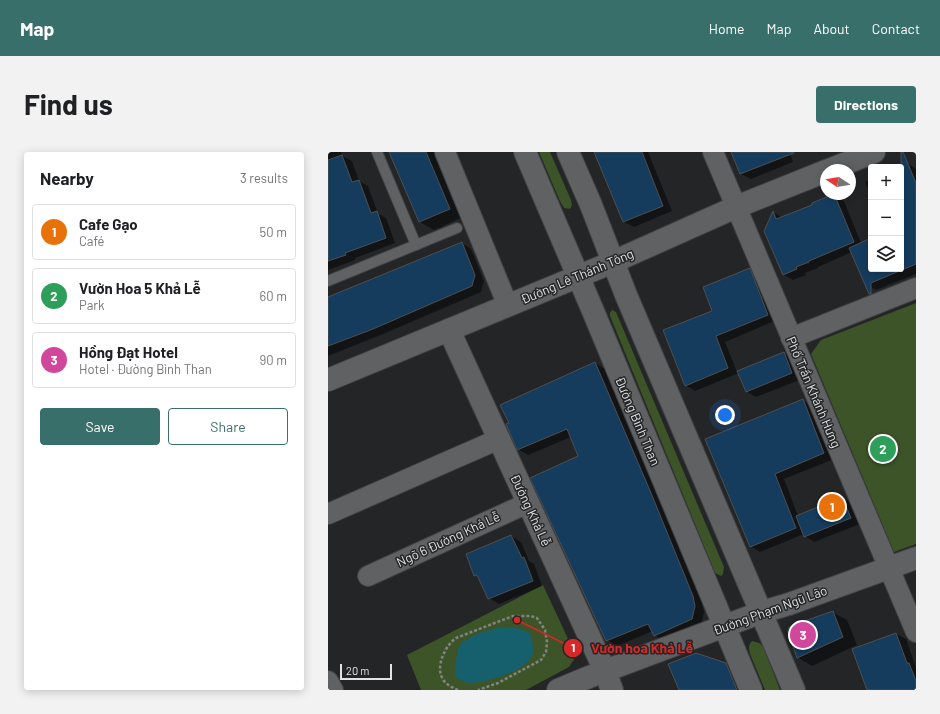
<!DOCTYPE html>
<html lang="en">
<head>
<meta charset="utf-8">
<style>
	body { margin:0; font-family:Barlow,sans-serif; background:#f2f2f2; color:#202124 }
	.controls { position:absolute; right:12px; top:12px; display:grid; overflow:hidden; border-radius:4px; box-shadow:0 2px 10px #0003 }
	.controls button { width:36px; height:36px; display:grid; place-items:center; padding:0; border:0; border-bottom:1px solid #e0e0e0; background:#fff; color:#202124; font:20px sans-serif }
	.compass { position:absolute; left:492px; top:12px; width:36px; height:36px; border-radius:50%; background:#fff; box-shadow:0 2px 10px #0003; rotate:282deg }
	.scale { position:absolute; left:12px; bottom:10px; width:52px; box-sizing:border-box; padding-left:4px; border:2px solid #e2e3e4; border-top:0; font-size:11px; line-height:14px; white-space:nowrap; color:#e2e3e4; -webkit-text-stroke:3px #232526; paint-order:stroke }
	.you { position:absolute; left:397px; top:263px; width:14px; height:14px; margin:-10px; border:3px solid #fff; border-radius:50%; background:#1a73e8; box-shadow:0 0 0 6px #1a73e833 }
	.badge { display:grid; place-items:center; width:26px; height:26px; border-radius:50%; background:#396f6b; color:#fff; font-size:13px; font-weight:700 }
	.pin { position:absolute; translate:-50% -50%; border:2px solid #fff; box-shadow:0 1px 4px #0006 }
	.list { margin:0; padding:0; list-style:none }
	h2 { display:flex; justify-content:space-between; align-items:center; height:52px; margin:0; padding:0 16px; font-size:17px }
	h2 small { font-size:13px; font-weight:400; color:#757577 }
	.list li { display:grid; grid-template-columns:26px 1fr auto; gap:12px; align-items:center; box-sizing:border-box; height:56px; margin:0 8px 8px; padding:0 8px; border:1px solid #e0e0e0; border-radius:4px }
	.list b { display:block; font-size:15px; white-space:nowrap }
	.list p { margin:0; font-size:13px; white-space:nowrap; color:#757577 }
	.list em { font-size:13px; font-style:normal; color:#757577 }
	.actions { display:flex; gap:8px; padding:12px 16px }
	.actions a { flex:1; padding:9px 0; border:1px solid #396f6b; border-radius:4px; text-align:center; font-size:14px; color:#396f6b }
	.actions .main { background:#396f6b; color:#fff }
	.icon { flex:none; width:22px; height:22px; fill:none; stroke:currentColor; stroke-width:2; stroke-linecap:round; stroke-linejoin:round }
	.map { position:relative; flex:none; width:588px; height:538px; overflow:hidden; border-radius:4px }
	header { display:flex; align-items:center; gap:24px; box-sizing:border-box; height:56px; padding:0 20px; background:#396f6b; color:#fff }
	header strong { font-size:19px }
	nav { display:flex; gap:22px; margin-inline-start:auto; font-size:14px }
	.intro { display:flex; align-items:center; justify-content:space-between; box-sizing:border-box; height:96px; padding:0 24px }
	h1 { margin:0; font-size:28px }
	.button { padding:10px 18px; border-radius:4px; background:#396f6b; color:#fff; font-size:14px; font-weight:700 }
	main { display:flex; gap:24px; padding:0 24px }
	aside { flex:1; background:#fff; border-radius:4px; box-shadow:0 2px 10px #0003 }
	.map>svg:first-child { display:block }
	.green { fill:#3d5428 }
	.water { fill:#16606e }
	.shadow { fill:#0007 }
	.building { fill:#153c5d; stroke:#4d4f51 }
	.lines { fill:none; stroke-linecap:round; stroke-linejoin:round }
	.lane-casing { stroke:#3f4142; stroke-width:12 }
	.street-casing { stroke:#3f4142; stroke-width:22 }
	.secondary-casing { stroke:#3f4142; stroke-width:24 }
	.path { stroke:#828384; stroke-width:2.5; stroke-dasharray:3 2; stroke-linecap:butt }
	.lane { stroke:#5f6163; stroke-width:10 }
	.street { stroke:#5f6163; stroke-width:20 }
	.secondary { stroke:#5f6163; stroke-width:22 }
	.labels { text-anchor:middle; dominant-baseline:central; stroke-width:3; stroke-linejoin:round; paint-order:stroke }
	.street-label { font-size:13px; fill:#e2e3e4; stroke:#232526 }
	.leader { fill:none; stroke:#d62828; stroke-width:1.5 }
	.callout-dot { fill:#d62828; stroke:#232526; stroke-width:1.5 }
	.mark-label { font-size:12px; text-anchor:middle; font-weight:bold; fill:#fff }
	.callout-label { font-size:14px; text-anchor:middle; font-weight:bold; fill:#d62828; stroke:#232526; stroke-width:3; stroke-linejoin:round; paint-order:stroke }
</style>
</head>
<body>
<header>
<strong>Map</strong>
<nav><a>Home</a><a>Map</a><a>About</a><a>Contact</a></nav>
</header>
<div class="intro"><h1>Find us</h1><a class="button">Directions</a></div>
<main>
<aside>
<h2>Nearby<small>3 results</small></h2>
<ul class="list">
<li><span class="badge" style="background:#e8710a">1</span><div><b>Cafe Gạo</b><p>Café</p></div><em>50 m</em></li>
<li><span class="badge" style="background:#2e9e5b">2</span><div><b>Vườn Hoa 5 Khả Lễ</b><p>Park</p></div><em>60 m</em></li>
<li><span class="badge" style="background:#d1479c">3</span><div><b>Hồng Đạt Hotel</b><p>Hotel · Đường Bình Than</p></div><em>90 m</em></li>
</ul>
<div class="actions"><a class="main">Save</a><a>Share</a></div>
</aside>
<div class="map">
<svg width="588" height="538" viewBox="0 0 588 538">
	<rect width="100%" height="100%" fill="#232526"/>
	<g class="green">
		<polygon points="211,0 222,0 243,48 244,53 242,57 236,56 232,49"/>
		<polygon points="588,151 588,392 566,400 483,202 493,188"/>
		<polygon points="284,158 288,160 396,415 395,422 393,424 387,421 282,164 282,161"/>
		<polygon points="215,433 248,504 241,515 198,538 93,538 79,503"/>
		<path d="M424 489 431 491 435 494 452 538H437L422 502C421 497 420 493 424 489Z"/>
	</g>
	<path class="water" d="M185 475 201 480C204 488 208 499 202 507 193 520 159 530 144 531 138 531 132 528 127 524V514L130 497 134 490 151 481 170 476Z"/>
	<g class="shadow">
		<polygon points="0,0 13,0 14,4 24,9 31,29 40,34 50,62 58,66 67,91 27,106 27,108 0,118"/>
		<polygon points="61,0 107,0 135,65 106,78 92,70 68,13 66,12"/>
		<polygon points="267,0 320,0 344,59 306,75 296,70"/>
		<polygon points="404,0 461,0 465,10 423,27 413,22"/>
		<polygon points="580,12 588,17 588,122 548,138 538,133 524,100 490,115 490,116 477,121 478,123 465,128 456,123 445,60 455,66 486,53 485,52 506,43 516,49 533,91 543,87 543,117 573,117 573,15"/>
		<polygon points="543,27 543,44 537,30"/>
		<polygon points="134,91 143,97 156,129 153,140 55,182 0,204 0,146"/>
		<polygon points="421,117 431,123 449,168 397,190 409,220 456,201 465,207 474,227 428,245 419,240 411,221 367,239 357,233 385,159"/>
		<polygon points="267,211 277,217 314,302 374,450 376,460 373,472 336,489 326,483 325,479 289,494 279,488 251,305 243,285 200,303 190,297"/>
		<polygon points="474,248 484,254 506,307 456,327 470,364 514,346 524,351 532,372 486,390 477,384 476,382 432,400 422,394 378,287"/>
		<polygon points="183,384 193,390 201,409 206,412 214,434 171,452 161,446 151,425 147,423"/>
		<polygon points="504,460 519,468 529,493 484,514 469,505"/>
		<polygon points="568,482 578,487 588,516 588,538 541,538 525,497"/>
		<polygon points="398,512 409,519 417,538 352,538"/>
	</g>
	<g class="building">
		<polygon points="61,0 98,0 122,57 91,70"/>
		<polygon points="266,0 314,0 335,54 295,70"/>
		<polygon points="403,0 466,0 466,1 412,22"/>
		<polygon points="573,0 575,0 588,31 588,112 543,131 543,142 541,142 521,96 543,86 543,117 573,117"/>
		<polygon points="14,3 24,30 31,28 43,61 49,59 58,86 17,101 18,103 0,109 0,8"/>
		<polygon points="501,44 507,44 526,90 481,109 481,110 468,115 469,117 455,123 436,79 445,59 448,67 484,53 484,51"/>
		<polygon points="134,90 147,123 144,134 45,177 0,194 0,145"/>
		<polygon points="422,116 440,163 388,184 400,216 357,234 335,178 384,159 375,135"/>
		<polygon points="456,200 464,221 418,240 409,219"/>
		<polygon points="267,210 323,341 365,444 367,454 364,467 326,484 320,472 278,489 202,326 250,304 239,277 189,298 178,272 181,271 172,253"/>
		<polygon points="475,247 496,301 447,322 468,376 422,395 377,287"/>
		<polygon points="514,345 523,366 476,385 468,364"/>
		<polygon points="183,383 194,406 196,405 205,429 160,447 149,423 146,424 138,402"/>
		<polygon points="505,459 515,485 469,506 460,480 461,475 465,473"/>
		<polygon points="568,481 579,511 581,511 588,529 588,538 539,538 524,497"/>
		<polygon points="368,501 398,511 409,538 351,538 340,512"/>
	</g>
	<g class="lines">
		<g class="lane-casing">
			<g id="lane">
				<polyline points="49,0 88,93"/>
				<polyline points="0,129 129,76"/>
			</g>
		</g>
		<g class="street-casing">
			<g id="street">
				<polyline points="117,0 180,154"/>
				<polyline points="385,0 588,480"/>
				<polyline points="463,186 588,136"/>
				<polyline points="0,362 171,287"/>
				<polyline points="40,424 200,351"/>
				<polyline points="0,529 5,538"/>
			</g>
		</g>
		<g class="secondary-casing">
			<g id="secondary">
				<polyline points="197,0 265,159 423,538"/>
				<polyline points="240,0 263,53 298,143 466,538"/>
				<polyline points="501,18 546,0"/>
				<polyline points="121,178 277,519 284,538"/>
				<polyline points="0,228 285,110 408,55 498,19"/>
				<polyline points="230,538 261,525 434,460 461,452 588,406"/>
			</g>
		</g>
		<path class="path" d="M130 538C123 535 115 531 113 523 109 511 118 493 128 486L185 464H203L209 466 217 478 219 490 218 500 213 508 170 531 150 538"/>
		<use href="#lane" class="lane"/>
		<use href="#street" class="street"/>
		<use href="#secondary" class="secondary"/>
	</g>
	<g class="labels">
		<g class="street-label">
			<text transform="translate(249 124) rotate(-23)">Đường Lê Thánh Tông</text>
			<text transform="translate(486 240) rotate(67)">Phố Trần Khánh Hưng</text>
			<text transform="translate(310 269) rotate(67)">Đường Bình Than</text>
			<text transform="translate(203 358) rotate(65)">Đường Khả Lễ</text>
			<text transform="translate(120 387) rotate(-25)">Ngõ 6 Đường Khả Lễ</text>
			<text transform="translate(442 458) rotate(-20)">Đường Phạm Ngũ Lão</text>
		</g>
	</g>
	<path class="leader" d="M189 468L245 496"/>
	<g class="callout-dot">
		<circle cx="189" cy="468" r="4"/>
		<circle cx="245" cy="496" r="10"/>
	</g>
	<g class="mark-label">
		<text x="245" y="500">1</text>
	</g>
	<g class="callout-label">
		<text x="314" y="501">Vườn hoa Khả Lễ</text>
	</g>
</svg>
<div class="controls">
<button>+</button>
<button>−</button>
<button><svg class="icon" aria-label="layers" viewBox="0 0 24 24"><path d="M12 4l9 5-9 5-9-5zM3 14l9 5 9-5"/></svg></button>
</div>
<svg class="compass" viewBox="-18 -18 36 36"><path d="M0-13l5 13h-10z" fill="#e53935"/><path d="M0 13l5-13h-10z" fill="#757577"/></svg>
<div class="scale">20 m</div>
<div class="you"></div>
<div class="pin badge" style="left:504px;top:355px;background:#e8710a">1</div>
<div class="pin badge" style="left:555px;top:297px;background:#2e9e5b">2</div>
<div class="pin badge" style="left:475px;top:483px;background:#d1479c">3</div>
</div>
</main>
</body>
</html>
